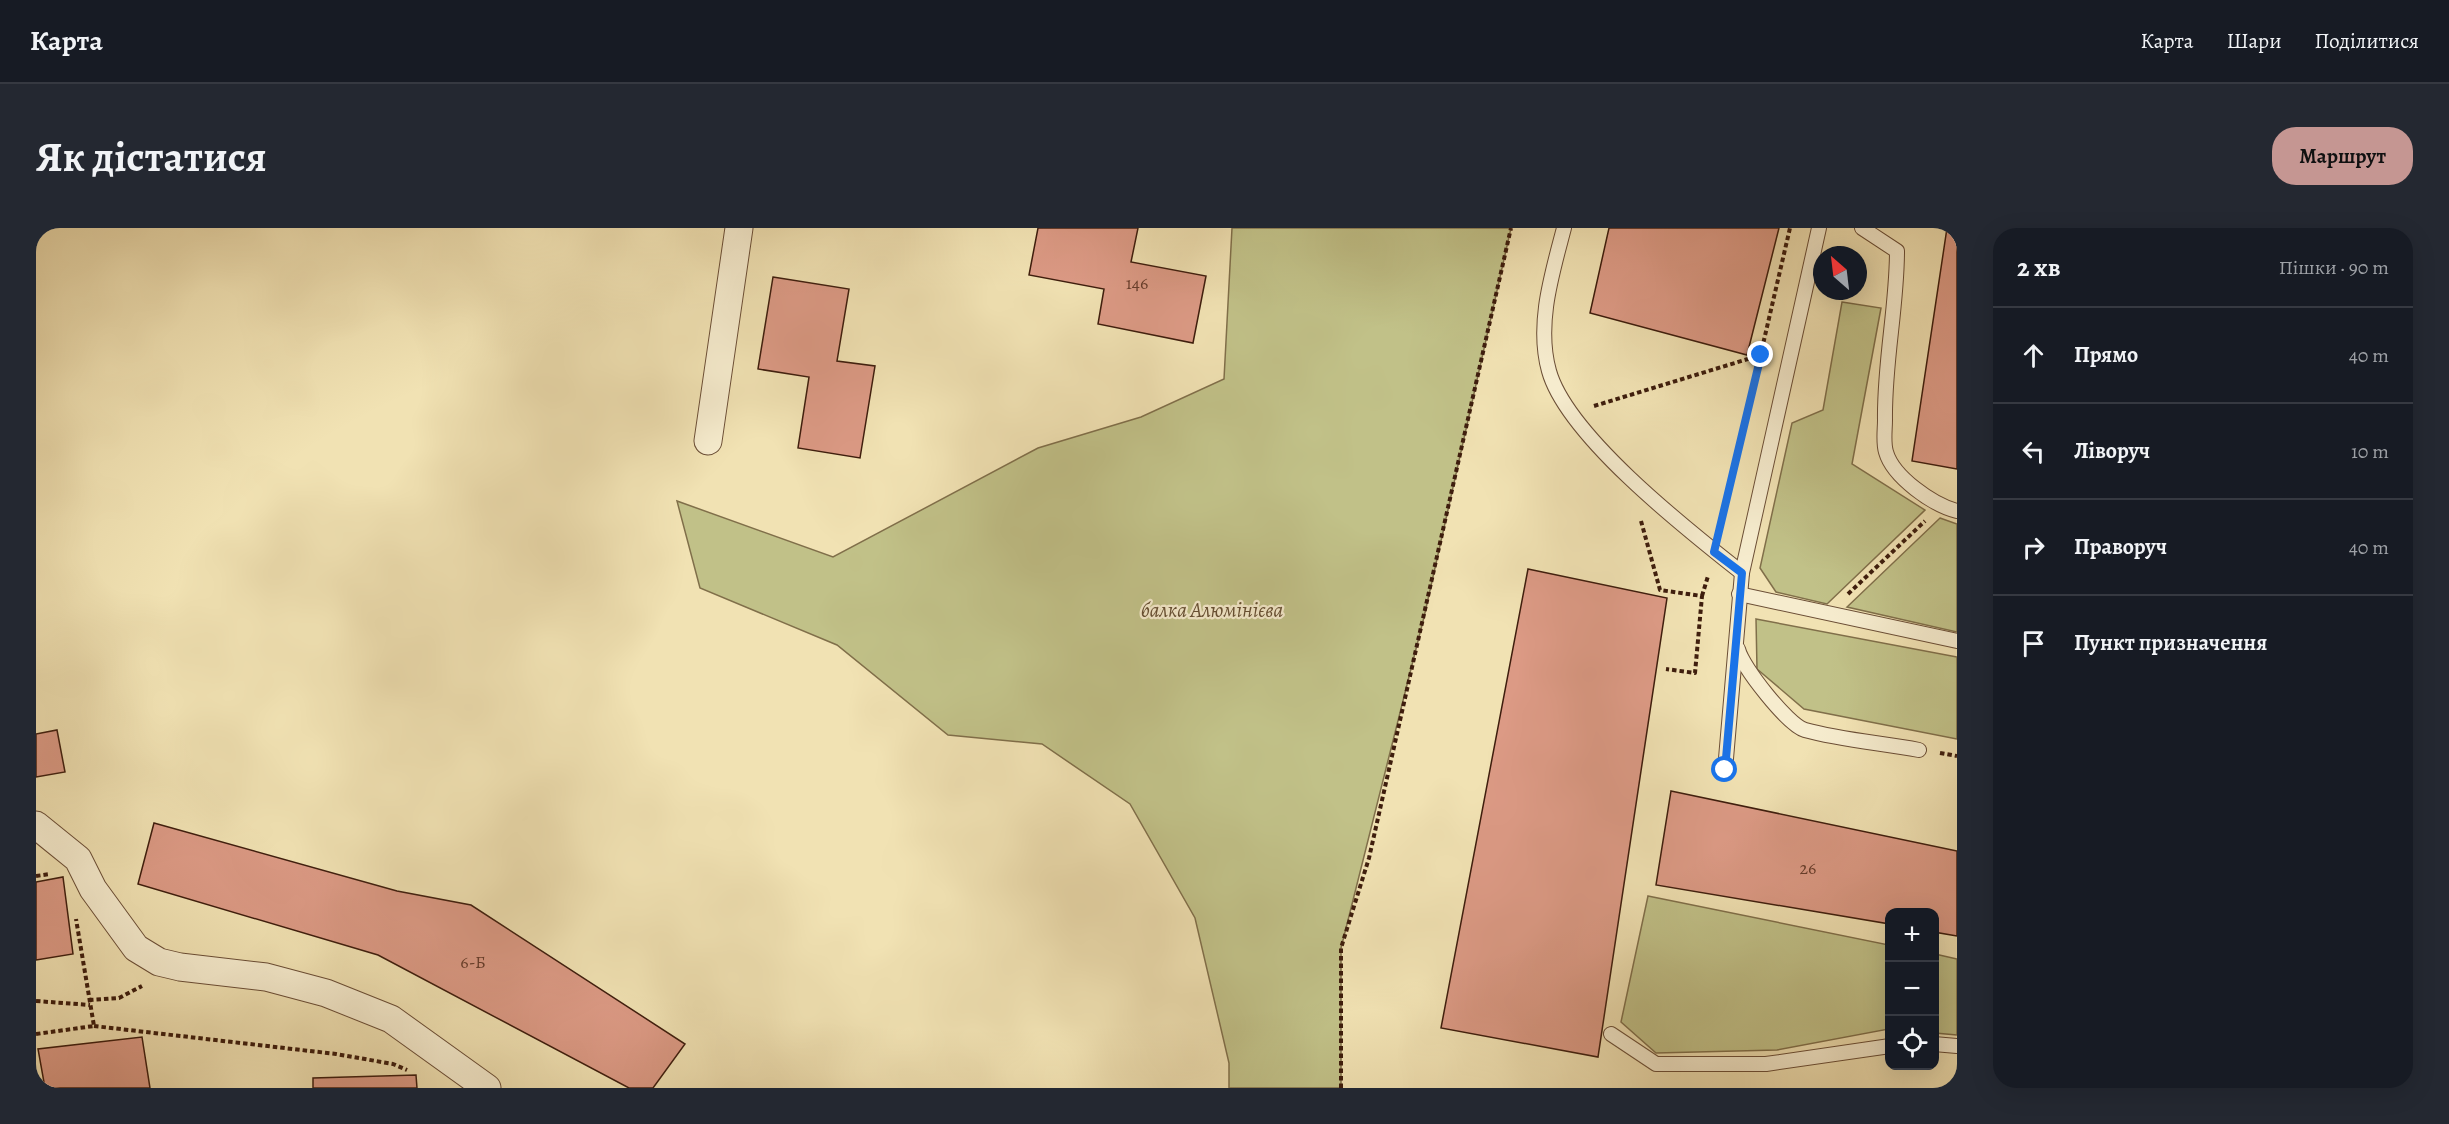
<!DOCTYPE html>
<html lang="uk">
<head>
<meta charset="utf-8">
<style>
	body { margin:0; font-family:Alegreya,serif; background:#242831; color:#f1f3f6 }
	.controls { position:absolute; right:18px; bottom:18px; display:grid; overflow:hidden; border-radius:12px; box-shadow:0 6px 24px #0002 }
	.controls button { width:54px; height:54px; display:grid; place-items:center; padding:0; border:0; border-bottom:2px solid #363941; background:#171b24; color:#f1f3f6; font:30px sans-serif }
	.compass { position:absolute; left:1777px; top:18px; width:54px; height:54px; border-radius:50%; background:#171b24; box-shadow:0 6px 24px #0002; rotate:332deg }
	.stop { position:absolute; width:18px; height:18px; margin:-14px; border:4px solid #1a73e8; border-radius:50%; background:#fff }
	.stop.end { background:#1a73e8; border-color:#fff; box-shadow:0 2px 6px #0008 }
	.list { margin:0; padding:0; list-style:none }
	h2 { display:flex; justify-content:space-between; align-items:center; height:78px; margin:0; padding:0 24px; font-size:26px }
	h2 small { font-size:20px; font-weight:400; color:#9ea1a6 }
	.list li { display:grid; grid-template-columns:39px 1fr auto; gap:18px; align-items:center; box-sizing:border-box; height:96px; padding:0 24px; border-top:2px solid #363941 }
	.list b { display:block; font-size:22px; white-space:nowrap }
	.list em { font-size:20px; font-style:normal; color:#9ea1a6 }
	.icon { flex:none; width:33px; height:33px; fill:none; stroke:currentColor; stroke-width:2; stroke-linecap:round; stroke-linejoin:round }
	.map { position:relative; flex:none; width:1921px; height:860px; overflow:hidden; border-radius:24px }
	header { display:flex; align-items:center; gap:36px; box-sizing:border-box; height:84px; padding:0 30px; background:#171b24; border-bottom:2px solid #363941 }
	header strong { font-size:28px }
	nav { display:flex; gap:33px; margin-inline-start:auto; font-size:21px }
	.intro { display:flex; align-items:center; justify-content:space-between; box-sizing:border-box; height:144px; padding:0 36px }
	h1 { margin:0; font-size:42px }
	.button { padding:15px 27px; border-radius:24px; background:#c59692; color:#111; font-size:21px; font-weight:700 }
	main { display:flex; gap:36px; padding:0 36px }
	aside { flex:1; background:#171b24; border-radius:24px; box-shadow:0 6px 24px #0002 }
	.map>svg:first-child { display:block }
	.green { fill:#c1c188; stroke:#806f4a; stroke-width:1.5 }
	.building { fill:#dc9a85; stroke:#3e1d0d; stroke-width:1.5 }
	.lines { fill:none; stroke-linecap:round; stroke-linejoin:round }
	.service-casing { stroke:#6b4e36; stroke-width:16 }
	.minor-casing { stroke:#6b4e36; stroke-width:29 }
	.path { stroke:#3e1d0d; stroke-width:4; stroke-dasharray:4.5 3; stroke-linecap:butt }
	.service { stroke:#f6ecce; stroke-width:14 }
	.minor { stroke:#f6ecce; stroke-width:27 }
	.route { stroke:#1a73e8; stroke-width:8 }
	.labels { text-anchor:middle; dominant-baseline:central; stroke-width:4.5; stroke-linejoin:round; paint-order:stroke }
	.number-label { font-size:18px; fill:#663c2b }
	.park-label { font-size:21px; font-style:italic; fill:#654e32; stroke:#f6ecce }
</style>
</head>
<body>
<header>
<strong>Карта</strong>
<nav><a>Карта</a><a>Шари</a><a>Поділитися</a></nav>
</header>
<div class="intro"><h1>Як дістатися</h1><a class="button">Маршрут</a></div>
<main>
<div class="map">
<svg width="1921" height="860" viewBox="0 0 1921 860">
	<rect width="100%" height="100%" fill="#f1e2b3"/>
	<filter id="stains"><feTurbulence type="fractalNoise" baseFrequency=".00333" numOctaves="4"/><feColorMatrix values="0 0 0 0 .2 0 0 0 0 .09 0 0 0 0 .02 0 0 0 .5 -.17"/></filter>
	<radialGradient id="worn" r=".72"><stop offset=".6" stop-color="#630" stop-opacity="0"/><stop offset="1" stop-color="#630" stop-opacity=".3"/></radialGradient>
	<g class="green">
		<polygon points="1196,0 1475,0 1388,389 1305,720 1305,860 1193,860 1193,835 1159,690 1094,576 1006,516 912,507 801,417 664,360 641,273 797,329 1002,220 1105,189 1188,151"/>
		<polygon points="1806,74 1845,80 1816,236 1889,282 1791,376 1740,364 1724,340 1756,195 1787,182"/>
		<polygon points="1904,290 1921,296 1921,404 1811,379"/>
		<polygon points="1720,391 1921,429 1921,511 1768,481 1721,441"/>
		<polygon points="1612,668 1853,717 1853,801 1741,822 1620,825 1585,794"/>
		<polygon points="1899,726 1921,731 1921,807 1899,805"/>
	</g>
	<g class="building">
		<polygon points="1002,0 1102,0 1095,34 1170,48 1157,115 1062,96 1068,61 993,47"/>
		<polygon points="1573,0 1743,0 1711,127 1554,85"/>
		<polygon points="1911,0 1921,0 1921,241 1876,233"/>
		<polygon points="737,49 813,61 801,133 839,138 824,230 762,220 773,149 722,141"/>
		<polygon points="1492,341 1631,370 1562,829 1405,800"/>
		<polygon points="21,502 29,544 0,549 0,506"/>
		<polygon points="1635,563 1921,623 1921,708 1898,704 1898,684 1854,684 1854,696 1620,657"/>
		<polygon points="118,595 361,663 435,677 649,816 617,860 593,860 342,727 102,656"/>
		<polygon points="27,649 37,726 0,732 0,654"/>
		<polygon points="106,809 114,860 9,860 2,821"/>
		<polygon points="380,847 381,860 277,860 277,850"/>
	</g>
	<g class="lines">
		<g class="service-casing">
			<g id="service">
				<path d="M1528 0C1516 46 1500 96 1513 143 1531 208 1653 303 1706 345"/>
				<path d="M1826 0 1861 23C1861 79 1848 135 1849 192 1849 202 1847 214 1850 224 1857 249 1897 277 1921 283"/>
				<polyline points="1703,366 1921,413"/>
				<path d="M1702 421C1706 439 1752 497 1769 502 1805 512 1846 515 1883 522"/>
				<polyline points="1689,542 1706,345 1783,0"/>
				<polyline points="1575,806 1620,836 1730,836 1854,818"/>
				<polyline points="1898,816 1921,818"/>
			</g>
		</g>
		<g class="minor-casing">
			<g id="minor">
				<polyline points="672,213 703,0"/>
				<polyline points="0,597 42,631 57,661 100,720 123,734 144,739 230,749 290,765 355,791 451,860"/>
			</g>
		</g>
		<g class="path">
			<polyline points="1558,178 1725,127"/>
			<polyline points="1605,293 1624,362 1666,368 1659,445 1630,441"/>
			<polyline points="1685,297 1754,0"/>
			<polyline points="1812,366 1889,293"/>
			<polyline points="1666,368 1672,348"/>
			<polyline points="1904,525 1921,528"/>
			<polyline points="0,648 14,646"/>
			<polyline points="53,772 83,770 106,758"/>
			<polyline points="0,773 54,777"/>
			<polyline points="58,798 300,826 357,836 371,842"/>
			<polyline points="0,806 58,798 40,691"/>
			<polyline points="0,854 1,857"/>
			<polyline points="1305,860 1305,720 1333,630 1475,0"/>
		</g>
		<use href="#service" class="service"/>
		<use href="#minor" class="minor"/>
	</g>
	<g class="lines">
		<polyline class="route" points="1689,542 1706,345 1678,324 1725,127"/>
	</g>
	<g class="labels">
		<g class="number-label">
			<text x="1101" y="55">146</text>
			<text x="1772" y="640">26</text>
			<text x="437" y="734">6-Б</text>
		</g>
		<g class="park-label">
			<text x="1176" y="382">балка Алюмінієва</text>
		</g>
	</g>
	<rect width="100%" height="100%" filter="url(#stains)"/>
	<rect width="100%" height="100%" fill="url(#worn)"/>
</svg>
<div class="controls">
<button>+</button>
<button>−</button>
<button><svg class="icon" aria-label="locate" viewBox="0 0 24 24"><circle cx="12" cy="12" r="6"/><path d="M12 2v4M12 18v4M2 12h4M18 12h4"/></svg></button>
</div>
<svg class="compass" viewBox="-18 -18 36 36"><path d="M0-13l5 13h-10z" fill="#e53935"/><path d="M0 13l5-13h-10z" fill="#9ea1a6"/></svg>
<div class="stop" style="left:1689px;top:542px"></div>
<div class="stop end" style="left:1725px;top:127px"></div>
</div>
<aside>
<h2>2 хв<small>Пішки · 90 m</small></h2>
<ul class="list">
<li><svg class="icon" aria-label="ahead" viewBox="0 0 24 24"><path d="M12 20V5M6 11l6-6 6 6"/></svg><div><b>Прямо</b></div><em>40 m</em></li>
<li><svg class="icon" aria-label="left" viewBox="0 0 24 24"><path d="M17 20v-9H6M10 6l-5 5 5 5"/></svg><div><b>Ліворуч</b></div><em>10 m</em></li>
<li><svg class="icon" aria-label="right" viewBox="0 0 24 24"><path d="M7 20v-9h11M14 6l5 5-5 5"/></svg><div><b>Праворуч</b></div><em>40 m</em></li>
<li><svg class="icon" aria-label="arrive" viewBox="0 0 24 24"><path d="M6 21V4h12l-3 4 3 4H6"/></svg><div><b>Пункт призначення</b></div></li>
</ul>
</aside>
</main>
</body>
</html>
